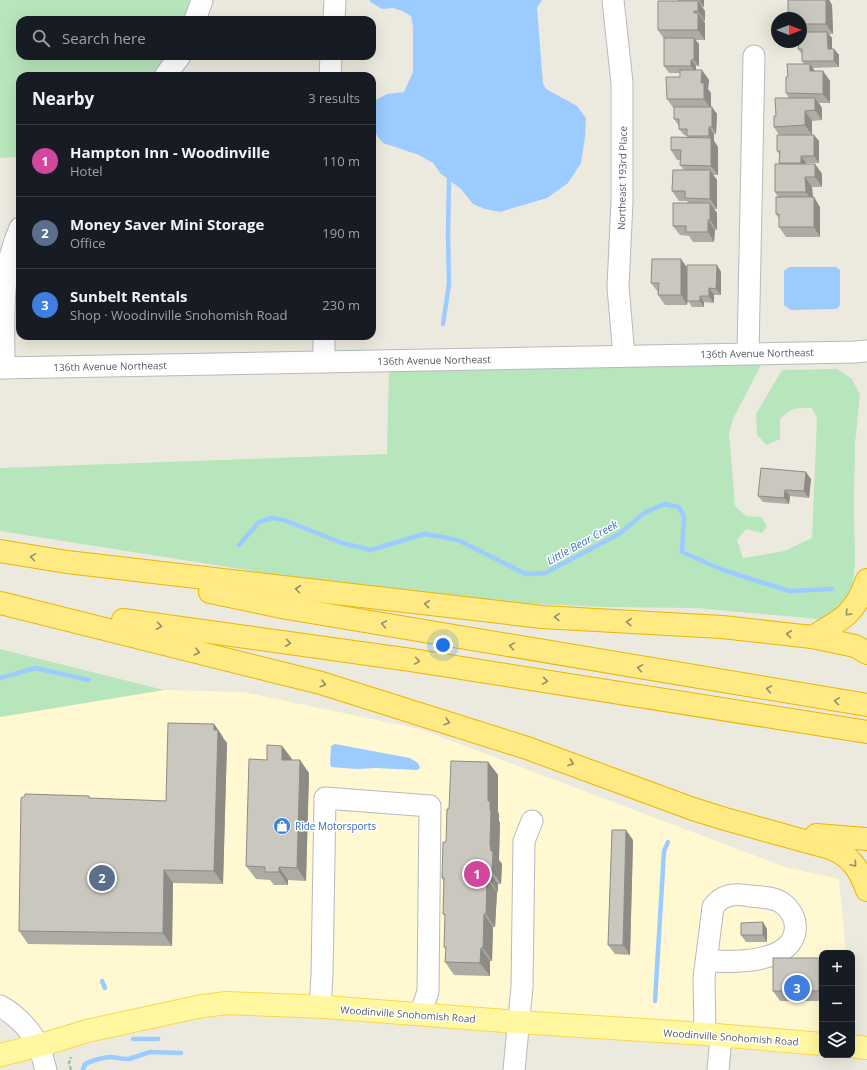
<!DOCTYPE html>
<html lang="en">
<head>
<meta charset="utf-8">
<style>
	body { margin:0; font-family:"Open Sans",sans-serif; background:#20242c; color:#f1f3f6 }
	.controls { position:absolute; right:12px; bottom:12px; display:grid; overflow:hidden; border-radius:8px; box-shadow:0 4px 16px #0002 }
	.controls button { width:36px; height:36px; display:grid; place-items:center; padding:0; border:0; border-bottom:1px solid #363941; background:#171b24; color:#f1f3f6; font:20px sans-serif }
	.compass { position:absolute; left:771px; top:12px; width:36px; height:36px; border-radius:50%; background:#171b24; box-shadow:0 4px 16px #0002; rotate:90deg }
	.you { position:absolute; left:443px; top:645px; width:14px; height:14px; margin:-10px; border:3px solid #fff; border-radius:50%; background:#1a73e8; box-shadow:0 0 0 6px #1a73e833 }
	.badge { display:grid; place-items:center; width:26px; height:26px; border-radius:50%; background:#f43f1c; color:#fff; font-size:13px; font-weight:700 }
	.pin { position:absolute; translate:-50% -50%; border:2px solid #fff; box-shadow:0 1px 4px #0006 }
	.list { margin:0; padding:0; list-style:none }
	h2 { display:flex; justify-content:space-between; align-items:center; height:52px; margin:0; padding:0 16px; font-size:17px }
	h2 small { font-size:13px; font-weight:400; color:#9ea1a6 }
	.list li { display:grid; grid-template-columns:26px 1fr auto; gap:12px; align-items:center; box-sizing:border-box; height:72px; padding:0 16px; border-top:1px solid #363941 }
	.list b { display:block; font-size:15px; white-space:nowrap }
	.list p { margin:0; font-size:13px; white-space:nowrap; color:#9ea1a6 }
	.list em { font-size:13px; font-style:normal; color:#9ea1a6 }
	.icon { flex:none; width:22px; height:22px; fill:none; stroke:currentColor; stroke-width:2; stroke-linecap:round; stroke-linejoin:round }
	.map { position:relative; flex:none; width:867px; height:1070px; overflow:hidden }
	.search { position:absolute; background:#171b24; box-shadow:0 4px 16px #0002; left:16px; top:16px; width:360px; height:44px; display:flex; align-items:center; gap:10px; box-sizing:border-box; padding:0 14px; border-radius:12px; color:#9ea1a6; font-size:15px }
	.panel { position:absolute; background:#171b24; box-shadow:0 4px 16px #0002; left:16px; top:72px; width:360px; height:268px; border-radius:12px }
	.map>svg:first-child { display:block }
	.commercial { fill:#fff8d1 }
	.green { fill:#b8e6bc }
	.water { fill:#9ccbff }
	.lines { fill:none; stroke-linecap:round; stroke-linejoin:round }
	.stream { stroke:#9ccbff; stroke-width:4.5 }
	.minor-casing { stroke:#b7b9bf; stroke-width:23 }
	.major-casing { stroke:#fad849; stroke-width:24 }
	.highway-casing { stroke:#ebb500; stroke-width:24 }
	.path { stroke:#92c7a5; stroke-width:2.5; stroke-dasharray:4 2; stroke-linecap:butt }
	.minor { stroke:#fff; stroke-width:21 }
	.major { stroke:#fff8a1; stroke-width:22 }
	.highway { stroke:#ffea83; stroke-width:22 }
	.wall { fill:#adaba3 }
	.shaded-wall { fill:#8d8b85 }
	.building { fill:#c9c7be; stroke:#8d8b85 }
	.oneway { stroke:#928d6d }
	.labels { text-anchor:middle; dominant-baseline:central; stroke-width:3; stroke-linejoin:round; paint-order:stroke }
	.street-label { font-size:10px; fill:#585b61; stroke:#fff }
	.shop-label { font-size:10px; fill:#366cbe; stroke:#fff; text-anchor:start }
	.water-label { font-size:11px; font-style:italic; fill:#3772c9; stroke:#fff }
</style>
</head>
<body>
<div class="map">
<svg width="867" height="1070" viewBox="0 0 867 1070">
	<rect width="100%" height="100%" fill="#eceade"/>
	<polygon class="commercial" points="164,690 243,692 420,729 785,867 839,879 846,953 822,953 822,1044 226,1003 48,1043 0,1011 0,717"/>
	<g class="green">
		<polygon points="0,0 202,0 195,20 20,20 20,56 180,56 165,76 20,76 20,157 0,158"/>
		<path d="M761 365 733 419 729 433 735 506 746 516 761 517 767 526 762 533 746 529 737 540 743 558 784 551 812 538 817 418 812 408C796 408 792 407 780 419V439L767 445 757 435 756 414 782 370 837 369 852 379 860 395 855 443 854 504 855 562 853 583 846 602 835 614 818 619 696 608 604 607 490 602 379 591 0 531V468L387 454 389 367Z"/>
		<polygon points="0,649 164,690 0,717"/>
	</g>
	<g class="water">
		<polygon points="370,0 542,0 537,8 543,84 546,89 577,106 586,118 585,137 581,163 568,183 547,198 500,212 485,209 473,204 461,189 441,174 433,163 419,155 383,143 378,137 373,129 372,125 372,108 376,100 387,94 404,92 413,72 413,27 411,16 402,11 393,8 382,9 370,2"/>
		<polygon points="789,267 836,267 840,270 840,305 837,309 791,310 784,305 784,271"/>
		<polygon points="335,744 410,758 418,763 420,768 417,770 376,768 357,769 331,767 330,763 331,746"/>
	</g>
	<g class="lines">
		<g class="stream">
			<polyline points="443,324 449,284 448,234 449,180"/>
			<polyline points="239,545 259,522 272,518 284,520 342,543 371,550 424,534 443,537 460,541 526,574 545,573 619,534 644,513 664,504 679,507 684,517 682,552 723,570 789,591 832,589"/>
			<polyline points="0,678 35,668 89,680"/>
			<polyline points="102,981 105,988"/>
			<polyline points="655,1001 664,851 668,842"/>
			<polyline points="133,1039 158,1039"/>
			<polyline points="132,1058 150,1052 181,1053"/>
			<path d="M83 1070 85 1064C93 1060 101 1058 110 1057 117 1057 126 1061 132 1058"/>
		</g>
		<g class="minor-casing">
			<g id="minor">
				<polyline points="613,0 622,83 622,201 618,287 624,356"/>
				<polyline points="195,20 202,0"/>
				<polyline points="334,20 335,0"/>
				<polyline points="165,76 180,56"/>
				<polyline points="330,76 331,56"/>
				<polyline points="324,336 324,362"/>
				<polyline points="748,353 754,56"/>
				<polyline points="0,368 855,352 867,351"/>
				<path d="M4 368C4 320 0 272 20 228"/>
				<path d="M0 1006C15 1014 29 1028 37 1043 42 1051 43 1061 46 1070"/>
				<polyline points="320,1007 322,975 325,798 430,806 428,992 420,1014"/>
				<path d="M705 1034 704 978 713 907C722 894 735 893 750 896 761 897 774 897 782 903 800 916 800 940 781 951 762 962 728 963 707 960"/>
				<polyline points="514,1070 522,987 524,841 532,821"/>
				<polyline points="718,1070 721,1036"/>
			</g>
		</g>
		<g class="major-casing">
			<g id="major">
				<polyline points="852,1046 867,1048"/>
				<polyline points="0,1055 48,1043 87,1031 197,1007 226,1003 325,1007 518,1022 705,1034 822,1044"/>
			</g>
		</g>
		<g class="highway-casing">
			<g id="highway">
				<polyline points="0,551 67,562 542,617 722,627 812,637 855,646 867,653"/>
				<polyline points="210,592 287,608 867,705"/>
				<path d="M0 603 321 683 527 748 693 809 725 819 830 848C850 855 860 870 867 890"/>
				<polyline points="123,620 411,660 867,732"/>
				<path d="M812 637C842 620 855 614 867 580"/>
				<polyline points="816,835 867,839"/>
			</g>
		</g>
		<polyline class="path" points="71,1070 69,1063 71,1057"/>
		<use href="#minor" class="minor"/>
		<use href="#major" class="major"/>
		<use href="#highway" class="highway"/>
	</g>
	<g class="wall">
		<polygon points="668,0 704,0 704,7 702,7 705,11 705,21 704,21 705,23 705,40 695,40 699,44 699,66 696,66 696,70 709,80 708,89 711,93 711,107 717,114 716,134 714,134 714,141 718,147 718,175 713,175 717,180 717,209 714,209 717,213 717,230 715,230 714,242 693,242 689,236 680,235 673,226 688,203 687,201 679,201 672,191 684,170 680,165 680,160 677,160 671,150 688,137 687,136 684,135 679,129 679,126 674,119 674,109 667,99 680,77 680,73 669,73 664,66 664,39 658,30 678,1 677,0"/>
		<polygon points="788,0 829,0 832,5 833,34 829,34 832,38 832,49 834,49 839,55 839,67 812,68 815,71 823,71 830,81 830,103 819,103 822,108 822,120 812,121 812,135 819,141 819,163 806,163 806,164 815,164 822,174 822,187 812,187 813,197 820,207 820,237 786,237 779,227 779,218 776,214 778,197 775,192 780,164 779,163 779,154 777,151 779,135 774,127 776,116 789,98 786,93 788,77 804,64 802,61 802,54 798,49 801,42 801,18 791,16 788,12"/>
		<polygon points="681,259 687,268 717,265 721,272 721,295 714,295 714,303 704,302 704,307 692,307 688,301 687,305 665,305 658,295 658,292 651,283"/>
		<polygon points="811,479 809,498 790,496 789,504 763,502 758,496"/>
		<polygon points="214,724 223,737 223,738 227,743 223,884 173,883 172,946 28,944 19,931 91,799 166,801"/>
		<polygon points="282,746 292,759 292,760 309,773 306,881 288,880 288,885 274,885 270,880 256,879 246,866 267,760"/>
		<polygon points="488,762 498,775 498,812 499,814 499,821 500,823 499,857 499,860 502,864 501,884 498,884 498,892 497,892 495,927 493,927 492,961 490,961 490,976 454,975 445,962 446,950 444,947 445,916 443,914 444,882 442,878 446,842"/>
		<polygon points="633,840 630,955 615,954 608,945"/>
		<polygon points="767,929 767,942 746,942 741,935"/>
		<polygon points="819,958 822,963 822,1001 780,1001 773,991"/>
	</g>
	<g class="shaded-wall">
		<polygon points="699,0 704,0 704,7"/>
		<polygon points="826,0 829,0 832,5 833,34 826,24"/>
		<polygon points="698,1 705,11 705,21 698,11"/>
		<polygon points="694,11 698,17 698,13 705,23 705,40 698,30"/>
		<polygon points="827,32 832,38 832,55 828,49"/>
		<polygon points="694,38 699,44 699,66 694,60"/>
		<polygon points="834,49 839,55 839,67 834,61"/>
		<polygon points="691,60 696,66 696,73 691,66"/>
		<polygon points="810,64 817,74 810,71"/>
		<polygon points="702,70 709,80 708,89 711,93 711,109 704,99 701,83"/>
		<polygon points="823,71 830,81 830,103 823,94"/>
		<polygon points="815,98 822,108 822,120 815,110"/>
		<polygon points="712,107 717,114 716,134 712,127"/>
		<polygon points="805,111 812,121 812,135 805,125"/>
		<polygon points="709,127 714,134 714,141 718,147 718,175 711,166 711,139 709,136"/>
		<polygon points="814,135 819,141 819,163 814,156"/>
		<polygon points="801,156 806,163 806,170 801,163"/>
		<polygon points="815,164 822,174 822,187 815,177"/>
		<polygon points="710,170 717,180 717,209 710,199"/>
		<polygon points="805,177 812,187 813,202 806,192"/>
		<polygon points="814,197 820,207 820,237 814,227"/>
		<polygon points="710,203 717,213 717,230 710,220"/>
		<polygon points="708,220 715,230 714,242 708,232"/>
		<polygon points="681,259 688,269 687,305 681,295"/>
		<polygon points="717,265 721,272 721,295 716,289"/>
		<polygon points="709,288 714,295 714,303 709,296"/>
		<polygon points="700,296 704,302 704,307 700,301"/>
		<polygon points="806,472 811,479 809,498 804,491"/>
		<polygon points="785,490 790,496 789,504 784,498"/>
		<polygon points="214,724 223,737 223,738 227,743 223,884 214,871"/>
		<polygon points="282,746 292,759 291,773 282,760"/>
		<polygon points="300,760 309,773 306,881 297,868"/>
		<polygon points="488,762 498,775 498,812 499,814 499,821 500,823 499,857 499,860 502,864 501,884 492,871 490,844 488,801"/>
		<polygon points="626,830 633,840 630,955 623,945"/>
		<polygon points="279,867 288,880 288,885 279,872"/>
		<polygon points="164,870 173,883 172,946 163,933"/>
		<polygon points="489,871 498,884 498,892 489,879"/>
		<polygon points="487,879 497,892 495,927 486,914"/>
		<polygon points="484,914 493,927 492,961 483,948"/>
		<polygon points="763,922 767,929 767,942 763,935"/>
		<polygon points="481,948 490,961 490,976 480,963"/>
		<polygon points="819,958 822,963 822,995 819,991"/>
	</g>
	<g class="building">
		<polygon points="788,0 826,0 826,24 801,24 801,18 791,18 791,12 788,12"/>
		<polygon points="658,1 698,1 698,11 694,11 694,13 698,13 698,30 658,30"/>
		<polygon points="801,32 827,32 828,49 834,49 834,61 802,61 802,49 798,49 799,42 801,42"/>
		<polygon points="664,38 694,38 694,60 691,60 691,66 664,66"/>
		<polygon points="787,64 810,64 810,71 823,71 823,94 786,93 786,77 788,77"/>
		<polygon points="680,70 702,70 701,83 704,83 704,99 667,99 666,77 680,77"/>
		<polygon points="775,98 815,98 815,110 805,111 805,125 774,127 774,116 776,116"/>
		<polygon points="674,107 712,107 712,127 709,127 709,136 687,136 687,129 679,129 679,119 674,119"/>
		<polygon points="777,135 814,135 814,156 801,156 801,163 779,163 780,151 777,151"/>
		<polygon points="671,137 711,138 711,166 680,165 681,150 671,150"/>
		<polygon points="775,164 815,164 815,177 805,177 806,192 775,192"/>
		<polygon points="673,170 710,170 710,199 685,198 685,191 672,191"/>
		<polygon points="776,197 814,197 814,227 779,227 779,214 776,214"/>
		<polygon points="673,203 710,203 710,220 708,220 708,232 686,232 686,226 673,226"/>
		<polygon points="652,259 681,259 681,295 658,295 659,283 651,283"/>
		<polygon points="687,265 717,265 716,289 709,288 709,296 700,296 700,301 687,301"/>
		<polygon points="761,468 806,472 804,491 785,490 784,498 758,496"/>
		<polygon points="168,723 214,724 214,730 218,730 214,871 164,870 163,933 19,931 21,798 25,796 25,794 89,796 89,798 166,801"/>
		<polygon points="267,745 282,746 282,760 300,760 297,868 279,867 279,872 265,872 265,867 246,866 249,759 267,760"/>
		<polygon points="451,761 488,762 488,801 490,801 490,810 491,810 490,844 491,851 493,851 492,871 489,871 489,879 487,879 486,914 484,914 483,948 481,948 480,963 445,962 446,947 444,947 445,914 443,914 444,878 442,878 443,842 446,842 447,809 449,809"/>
		<polygon points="612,830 626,830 623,945 608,945"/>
		<polygon points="763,922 763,935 741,935 741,923"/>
		<rect x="773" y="958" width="46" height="33"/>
	</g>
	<defs><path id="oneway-chevron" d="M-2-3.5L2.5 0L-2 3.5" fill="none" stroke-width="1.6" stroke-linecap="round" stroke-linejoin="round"/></defs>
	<g class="oneway">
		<use href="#oneway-chevron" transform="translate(33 557) rotate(-171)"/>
		<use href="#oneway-chevron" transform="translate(298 589) rotate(-173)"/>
		<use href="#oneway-chevron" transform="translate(427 604) rotate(-174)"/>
		<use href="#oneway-chevron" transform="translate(848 613) rotate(134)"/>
		<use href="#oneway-chevron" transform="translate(557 617) rotate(-177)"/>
		<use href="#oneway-chevron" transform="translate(629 622) rotate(-177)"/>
		<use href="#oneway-chevron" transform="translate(384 624) rotate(-170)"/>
		<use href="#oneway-chevron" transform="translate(159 626) rotate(8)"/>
		<use href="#oneway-chevron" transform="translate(789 634) rotate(-174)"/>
		<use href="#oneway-chevron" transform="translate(288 643) rotate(8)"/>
		<use href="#oneway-chevron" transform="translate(512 646) rotate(-170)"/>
		<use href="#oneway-chevron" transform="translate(197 652) rotate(14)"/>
		<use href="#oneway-chevron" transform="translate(417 661) rotate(9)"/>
		<use href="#oneway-chevron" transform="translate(640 668) rotate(-170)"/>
		<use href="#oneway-chevron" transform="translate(545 681) rotate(9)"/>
		<use href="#oneway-chevron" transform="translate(323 684) rotate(16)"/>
		<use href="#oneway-chevron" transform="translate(769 689) rotate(-170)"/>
		<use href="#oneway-chevron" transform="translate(837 701) rotate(-171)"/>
		<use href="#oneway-chevron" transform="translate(447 722) rotate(17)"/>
		<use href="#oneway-chevron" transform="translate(571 763) rotate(20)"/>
		<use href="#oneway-chevron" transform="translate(854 864) rotate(50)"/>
	</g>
	<defs>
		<g id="shop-disc" transform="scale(0.9)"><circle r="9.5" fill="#3f7fe0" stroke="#fff"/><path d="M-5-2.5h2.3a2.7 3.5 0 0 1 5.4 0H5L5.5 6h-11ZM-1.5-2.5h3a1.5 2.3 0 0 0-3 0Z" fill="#fff"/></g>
	</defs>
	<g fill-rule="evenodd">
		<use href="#shop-disc" x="282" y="826"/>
	</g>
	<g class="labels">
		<g class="street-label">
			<text transform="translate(622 178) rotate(-89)">Northeast 193rd Place</text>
			<text transform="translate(757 353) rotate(-1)">136th Avenue Northeast</text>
			<text transform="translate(434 360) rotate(-1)">136th Avenue Northeast</text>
			<text transform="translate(110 366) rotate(-1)">136th Avenue Northeast</text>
			<text transform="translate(408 1014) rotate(4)">Woodinville Snohomish Road</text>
			<text transform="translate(731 1037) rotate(4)">Woodinville Snohomish Road</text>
		</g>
		<g class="shop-label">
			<text x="295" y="826">Ride Motorsports</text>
		</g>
		<g class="water-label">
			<text transform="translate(582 542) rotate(-29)">Little Bear Creek</text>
		</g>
	</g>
</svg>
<div class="controls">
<button>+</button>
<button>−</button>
<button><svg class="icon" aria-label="layers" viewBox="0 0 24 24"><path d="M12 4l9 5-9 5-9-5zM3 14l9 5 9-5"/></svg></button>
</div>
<svg class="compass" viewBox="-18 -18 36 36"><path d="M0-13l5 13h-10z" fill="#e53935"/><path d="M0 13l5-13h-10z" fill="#9ea1a6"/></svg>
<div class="you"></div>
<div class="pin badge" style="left:477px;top:874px;background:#d1479c">1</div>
<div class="pin badge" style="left:102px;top:878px;background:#5c6f8a">2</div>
<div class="pin badge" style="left:797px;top:988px;background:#3f7fe0">3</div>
<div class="search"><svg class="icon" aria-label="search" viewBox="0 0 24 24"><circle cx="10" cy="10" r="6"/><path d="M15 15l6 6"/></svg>Search here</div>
<section class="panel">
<h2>Nearby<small>3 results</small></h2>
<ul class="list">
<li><span class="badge" style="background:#d1479c">1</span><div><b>Hampton Inn - Woodinville</b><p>Hotel</p></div><em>110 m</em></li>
<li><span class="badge" style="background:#5c6f8a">2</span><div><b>Money Saver Mini Storage</b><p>Office</p></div><em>190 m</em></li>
<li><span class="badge" style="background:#3f7fe0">3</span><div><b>Sunbelt Rentals</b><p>Shop · Woodinville Snohomish Road</p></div><em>230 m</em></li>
</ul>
</section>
</div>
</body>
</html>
